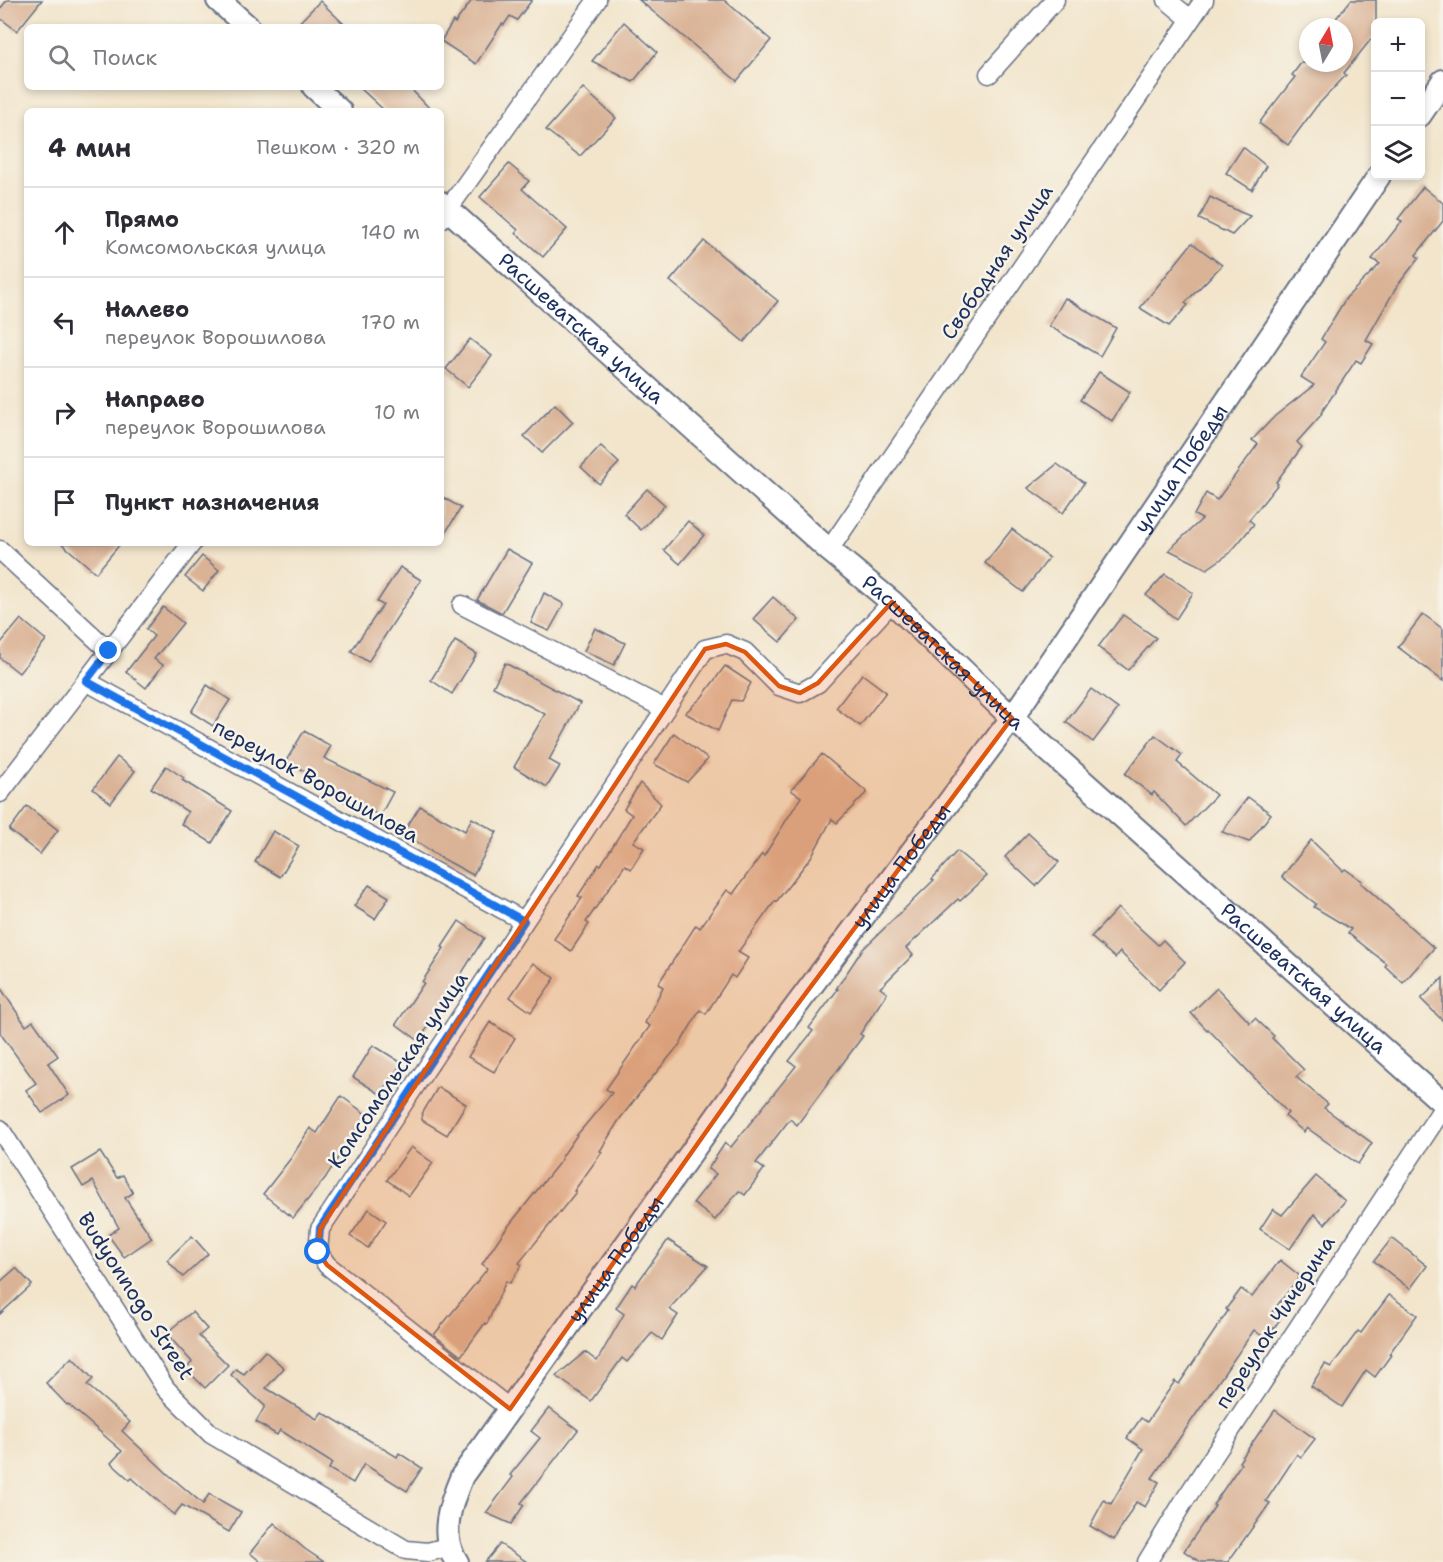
<!DOCTYPE html>
<html lang="ru">
<head>
<meta charset="utf-8">
<style>
	body { margin:0; font-family:"Shantell Sans",sans-serif; background:#f7f7f7; color:#2b2b33 }
	.controls { position:absolute; right:18px; top:18px; display:grid; overflow:hidden; border-radius:9px; box-shadow:0 3px 9px #0003 }
	.controls button { width:54px; height:54px; display:grid; place-items:center; padding:0; border:0; border-bottom:2px solid #e1e1e2; background:#fff; color:#2b2b33; font:30px sans-serif }
	.compass { position:absolute; left:1299px; top:18px; width:54px; height:54px; border-radius:50%; background:#fff; box-shadow:0 3px 9px #0003; rotate:10deg }
	.stop { position:absolute; width:18px; height:18px; margin:-14px; border:4px solid #1a73e8; border-radius:50%; background:#fff }
	.stop.end { background:#1a73e8; border-color:#fff; box-shadow:0 2px 6px #0008 }
	.list { margin:0; padding:0; list-style:none }
	h2 { display:flex; justify-content:space-between; align-items:center; height:78px; margin:0; padding:0 24px; font-size:26px }
	h2 small { font-size:20px; font-weight:400; color:#7c7c81 }
	.list li { display:grid; grid-template-columns:39px 1fr auto; gap:18px; align-items:center; box-sizing:border-box; height:90px; padding:0 24px; border-top:2px solid #e1e1e2 }
	.list b { display:block; font-size:22px; white-space:nowrap }
	.list p { margin:0; font-size:20px; white-space:nowrap; color:#7c7c81 }
	.list em { font-size:20px; font-style:normal; color:#7c7c81 }
	.icon { flex:none; width:33px; height:33px; fill:none; stroke:currentColor; stroke-width:2; stroke-linecap:round; stroke-linejoin:round }
	.map { position:relative; flex:none; width:1443px; height:1562px; overflow:hidden }
	.search { position:absolute; background:#fff; box-shadow:0 3px 9px #0003; left:24px; top:24px; width:420px; height:66px; display:flex; align-items:center; gap:15px; box-sizing:border-box; padding:0 21px; border-radius:9px; color:#7c7c81; font-size:22px }
	.panel { position:absolute; background:#fff; box-shadow:0 3px 9px #0003; left:24px; top:108px; width:420px; height:438px; border-radius:9px }
	.map>svg:first-child { display:block }
	.building { fill:#dab396 }
	.lines { fill:none; stroke-linecap:round; stroke-linejoin:round }
	.minor-casing { stroke:#666f84; stroke-width:21 }
	.tertiary-casing { stroke:#666f84; stroke-width:26 }
	.minor { stroke:#fff; stroke-width:18 }
	.tertiary { stroke:#fff; stroke-width:22 }
	.route { stroke:#1a73e8; stroke-width:8 }
	.marked { fill:#de5710; fill-opacity:0.2; stroke:#de5710; stroke-width:4.5; stroke-linejoin:round }
	.labels { text-anchor:middle; dominant-baseline:central; stroke-width:5; stroke-linejoin:round; paint-order:stroke }
	.street-label { font-size:21px; fill:#1b2f5e; stroke:#f7f3e8 }
</style>
</head>
<body>
<div class="map">
<svg width="1443" height="1562" viewBox="0 0 1443 1562">
	<rect width="100%" height="100%" fill="#f7f3e8"/>
	<filter id="ink" filterUnits="userSpaceOnUse"><feTurbulence type="fractalNoise" baseFrequency=".0167" numOctaves="2"/><feDisplacementMap in="SourceGraphic" scale="12" xChannelSelector="R" yChannelSelector="G"/><feConvolveMatrix kernelMatrix="1 2 1 2 8 2 1 2 1" color-interpolation-filters="sRGB"/></filter>
	<filter id="wash" filterUnits="userSpaceOnUse"><feTurbulence type="fractalNoise" baseFrequency=".008" numOctaves="4" result="noise"/><feDisplacementMap in="SourceGraphic" scale="24" xChannelSelector="R" yChannelSelector="G"/><feGaussianBlur stdDeviation="1.35" result="paint"/><feColorMatrix in="noise" values="0 0 0 0 0 0 0 0 0 0 0 0 0 0 0 0 0 1.4 0 .05"/><feComposite in="paint" operator="in"/></filter>
	<g filter="url(#wash)">
		<rect width="100%" height="100%" fill="#f2e5cc"/>
		<g id="blocks">
			<g class="building">
				<polygon points="7,0 42,0 17,31 0,18 0,9"/>
				<polygon points="472,0 532,0 517,20 510,16 504,25 502,24 476,64 441,41 453,21 455,23"/>
				<polygon points="639,0 724,0 771,40 737,81"/>
				<polygon points="1351,0 1376,0 1376,33 1344,73 1346,75 1316,107 1288,145 1259,123 1295,77 1292,75 1301,63 1344,63 1344,27 1329,27"/>
				<polygon points="320,1 347,27 295,27"/>
				<polygon points="624,22 657,52 633,82 592,61"/>
				<polygon points="359,87 409,87 432,111 385,111"/>
				<polygon points="583,88 616,118 580,156 546,130"/>
				<polygon points="1243,147 1266,166 1252,190 1226,173"/>
				<polygon points="509,164 529,181 522,189 567,229 543,257 516,233 518,230 480,197"/>
				<polygon points="1423,187 1443,203 1443,221 1416,255 1419,258 1397,286 1366,340 1373,344 1361,363 1356,360 1321,413 1322,414 1297,442 1302,447 1276,482 1278,484 1249,520 1254,524 1230,553 1207,569 1169,550 1202,519 1194,515 1206,493 1217,500 1258,444 1252,440 1275,416 1314,385 1301,377 1325,342 1321,339 1346,298 1380,264 1372,259 1402,221 1398,219"/>
				<polygon points="1210,197 1240,212 1250,216 1232,235 1199,219"/>
				<polygon points="704,241 778,301 744,342 670,281"/>
				<polygon points="1192,243 1222,265 1185,303 1188,305 1169,326 1140,308"/>
				<polygon points="1065,298 1116,328 1100,356 1049,326"/>
				<polygon points="470,339 492,356 468,387 446,369"/>
				<polygon points="1099,372 1130,392 1112,421 1080,400"/>
				<polygon points="555,404 573,422 542,453 524,436"/>
				<polygon points="601,446 619,463 599,484 581,467"/>
				<polygon points="1057,464 1084,483 1063,513 1028,488"/>
				<polygon points="647,489 665,505 641,530 624,514"/>
				<polygon points="441,496 461,508 441,540"/>
				<polygon points="688,521 704,535 680,564 664,550"/>
				<polygon points="1012,529 1049,558 1023,592 985,563"/>
				<polygon points="61,543 121,543 96,573"/>
				<polygon points="507,549 532,563 502,613 477,600"/>
				<polygon points="202,556 219,570 203,591 185,577"/>
				<polygon points="400,567 421,580 368,662 351,651 383,605 377,602"/>
				<polygon points="1165,574 1193,593 1176,619 1146,595"/>
				<polygon points="544,593 564,604 549,631 531,623"/>
				<polygon points="773,597 799,620 780,642 753,619"/>
				<polygon points="163,607 183,623 154,659 163,665 146,688 126,672 154,636 146,629"/>
				<polygon points="1423,614 1443,629 1443,681 1398,647"/>
				<polygon points="1123,615 1156,638 1128,670 1098,647"/>
				<polygon points="21,619 46,640 19,673 0,658 0,644"/>
				<polygon points="595,628 625,643 614,665 584,651"/>
				<polygon points="455,641 477,654 452,694 431,680"/>
				<polygon points="505,663 580,703 549,760 560,766 547,787 514,767 545,714 493,687"/>
				<polygon points="725,666 751,683 741,701 732,700 718,731 685,713 702,697"/>
				<polygon points="862,674 886,692 860,726 836,708"/>
				<polygon points="207,685 230,700 213,726 191,712"/>
				<polygon points="1091,689 1118,709 1093,742 1066,722"/>
				<polygon points="304,731 331,746 324,758 393,792 380,816 352,802 351,805 329,794 333,787 286,761"/>
				<polygon points="674,733 708,759 687,782 654,764"/>
				<polygon points="1155,735 1182,755 1177,762 1216,795 1186,826 1154,792 1152,795 1125,774"/>
				<polygon points="822,754 867,792 837,823 832,819 811,857 776,902 775,901 738,952 748,958 735,978 731,975 706,1014 700,1010 680,1044 650,1080 619,1120 600,1151 602,1152 574,1191 576,1192 519,1263 522,1265 510,1283 506,1281 487,1324 485,1323 461,1356 434,1335 488,1268 482,1264 502,1234 562,1159 561,1158 577,1135 612,1093 606,1089 650,1026 645,1023 663,987 658,984 696,925 700,928 727,890 733,894 762,854 764,856 801,797 791,790"/>
				<polygon points="117,757 135,771 111,803 93,789"/>
				<polygon points="166,766 184,778 182,780 232,811 212,843 181,824 188,812 151,788"/>
				<polygon points="640,783 661,804 633,842 644,848 631,869 625,865 586,922 589,924 571,951 554,939 582,898 578,896 599,864 601,865 632,815 624,809"/>
				<polygon points="1248,797 1271,814 1249,842 1222,832"/>
				<polygon points="27,806 58,830 40,854 9,830"/>
				<polygon points="420,806 465,831 472,818 497,832 473,875 438,856 403,833"/>
				<polygon points="273,831 299,846 280,877 255,862"/>
				<polygon points="1028,833 1059,862 1036,886 1005,857"/>
				<polygon points="1311,840 1343,871 1345,869 1362,881 1361,883 1434,948 1403,983 1385,966 1387,964 1348,933 1351,929 1314,907 1316,904 1282,877"/>
				<polygon points="957,851 987,876 960,901 958,899 906,948 913,955 880,988 887,993 860,1034 863,1036 797,1125 790,1119 756,1163 764,1169 745,1195 739,1191 715,1220 693,1203 716,1174 708,1169 725,1143 731,1147 796,1066 789,1061 813,1031 809,1028 838,989 836,989 862,950 934,880 932,879"/>
				<polygon points="369,885 389,897 375,919 354,906"/>
				<polygon points="1118,908 1158,945 1163,940 1185,962 1159,990 1120,952 1115,958 1091,937"/>
				<polygon points="459,921 484,938 419,1041 396,1024 424,983 422,982 444,948 442,947"/>
				<polygon points="533,963 555,978 531,1012 510,997"/>
				<polygon points="1443,978 1443,1021 1421,999"/>
				<polygon points="0,987 26,1026 33,1021 58,1056 48,1063 69,1095 42,1113 26,1090 36,1083 0,1033"/>
				<polygon points="1217,988 1250,1023 1255,1018 1274,1036 1272,1038 1304,1070 1296,1077 1328,1104 1324,1108 1372,1143 1358,1164 1307,1128 1304,1132 1285,1116 1288,1113 1208,1029 1207,1030 1191,1013"/>
				<polygon points="490,1022 515,1038 494,1072 468,1057"/>
				<polygon points="373,1045 402,1063 380,1094 353,1077"/>
				<polygon points="438,1087 466,1104 447,1135 422,1120 422,1114"/>
				<polygon points="341,1096 367,1115 359,1127 358,1126 326,1177 293,1218 263,1194 291,1158 310,1128 317,1133"/>
				<polygon points="411,1147 433,1163 409,1196 387,1180"/>
				<polygon points="100,1152 117,1178 123,1175 133,1193 125,1198 152,1238 124,1257 108,1235 119,1228 93,1181 83,1187 72,1169"/>
				<polygon points="1316,1176 1345,1201 1325,1224 1314,1214 1290,1249 1260,1229 1273,1209 1282,1215"/>
				<polygon points="369,1209 386,1221 368,1248 350,1236"/>
				<polygon points="192,1236 208,1254 183,1277 167,1260"/>
				<polygon points="1392,1238 1427,1266 1410,1289 1374,1261"/>
				<polygon points="668,1240 708,1266 669,1309 678,1315 662,1340 652,1333 627,1362 622,1358 591,1401 556,1376 585,1352 597,1361 624,1314 616,1308 632,1284 635,1286"/>
				<polygon points="1280,1260 1300,1276 1272,1312 1281,1318 1266,1339 1254,1330 1152,1478 1159,1482 1145,1507 1136,1502 1114,1540 1090,1526 1104,1500 1111,1504 1143,1449 1127,1438 1141,1418 1147,1422 1175,1381 1179,1384 1228,1311 1226,1309 1241,1289 1252,1297"/>
				<polygon points="16,1268 32,1285 0,1314 0,1282"/>
				<polygon points="1389,1295 1417,1315 1389,1354 1391,1355 1375,1377 1366,1370 1342,1407 1311,1386 1325,1364 1331,1367 1358,1331 1361,1333"/>
				<polygon points="192,1312 207,1329 199,1336 228,1365 205,1388 186,1369 192,1362 166,1333"/>
				<polygon points="265,1351 284,1368 266,1388 317,1419 322,1412 397,1457 399,1453 422,1468 407,1491 364,1464 353,1483 329,1469 332,1463 280,1430 277,1435 256,1422 265,1406 231,1375 236,1369 244,1374"/>
				<polygon points="72,1357 93,1379 87,1385 130,1422 122,1431 169,1475 203,1504 209,1494 241,1512 229,1532 182,1505 174,1515 132,1478 130,1480 111,1463 122,1451 68,1404 67,1405 46,1383"/>
				<polygon points="549,1408 578,1430 521,1503 524,1505 511,1524 486,1513 513,1477 510,1475 540,1438 531,1431"/>
				<polygon points="1275,1410 1315,1439 1301,1457 1297,1454 1266,1501 1270,1503 1228,1562 1200,1562 1184,1551 1215,1506 1213,1505 1241,1464 1239,1462"/>
				<polygon points="274,1523 305,1549 324,1562 261,1562 250,1553"/>
				<polygon points="500,1544 527,1562 485,1562"/>
			</g>
		</g>
	</g>
	<g filter="url(#ink)">
		<use href="#blocks" fill-opacity="0" stroke="#666f84" stroke-width="1.5"/>
		<g class="lines">
			<g class="minor-casing">
				<g id="minor">
					<polyline points="1167,0 1190,19"/>
					<polyline points="989,74 1055,0"/>
					<polyline points="441,219 597,0"/>
					<polyline points="0,550 109,651"/>
					<polyline points="829,550 1204,0"/>
					<polyline points="462,605 665,709"/>
					<polyline points="86,681 524,921"/>
					<polyline points="0,793 192,543"/>
					<polyline points="0,1129 166,1389 211,1434 406,1550 428,1552 451,1546"/>
					<polyline points="510,1409 327,1265 318,1252 320,1229 705,649 726,644 745,652 779,686 800,693 818,683 892,602"/>
					<polyline points="1147,1562 1184,1501 1443,1108"/>
				</g>
			</g>
			<g class="tertiary-casing">
				<g id="tertiary">
					<polyline points="218,0 248,27"/>
					<polyline points="314,87 340,111"/>
					<polyline points="1420,115 1443,81"/>
					<path id="s1" d="M441 203 829 550 892 602 1012 718 1443 1103"/>
					<path id="s2" d="M457 1562C438 1536 451 1502 462 1476L776 1033 1012 718 1379 176"/>
				</g>
			</g>
			<use href="#minor" class="minor"/>
			<use href="#tertiary" class="tertiary"/>
		</g>
	</g>
	<g class="lines" filter="url(#ink)">
		<polyline class="route" points="109,651 86,681 524,921 320,1228 318,1252"/>
	</g>
	<path class="marked" d="M892 602 1012 718 776 1033 510 1409 327 1265 318 1252 320 1229 705 649 726 644 745 652 779 686 800 693 818 683Z"/>
	<g class="labels">
		<g class="street-label">
			<text transform="translate(997 262) rotate(-56)">Свободная улица</text>
			<text stroke="none"><textPath href="#s1" startOffset="188">Расшеватская улица</textPath></text>
			<text stroke="none"><textPath href="#s2" startOffset="1328">улица Победы</textPath></text>
			<text stroke="none"><textPath href="#s1" startOffset="674">Расшеватская улица</textPath></text>
			<text transform="translate(316 781) rotate(29)">переулок Ворошилова</text>
			<text stroke="none"><textPath href="#s2" startOffset="842">улица Победы</textPath></text>
			<text stroke="none"><textPath href="#s1" startOffset="1160">Расшеватская улица</textPath></text>
			<text transform="translate(398 1070) rotate(-56)">Комсомольская улица</text>
			<text stroke="none"><textPath href="#s2" startOffset="356">улица Победы</textPath></text>
			<text transform="translate(136 1296) rotate(57)">Budyonnogo Street</text>
			<text transform="translate(1275 1322) rotate(-57)">переулок Чичерина</text>
		</g>
	</g>
</svg>
<div class="controls">
<button>+</button>
<button>−</button>
<button><svg class="icon" aria-label="layers" viewBox="0 0 24 24"><path d="M12 4l9 5-9 5-9-5zM3 14l9 5 9-5"/></svg></button>
</div>
<svg class="compass" viewBox="-18 -18 36 36"><path d="M0-13l5 13h-10z" fill="#e53935"/><path d="M0 13l5-13h-10z" fill="#7c7c81"/></svg>
<div class="stop" style="left:318px;top:1252px"></div>
<div class="stop end" style="left:109px;top:651px"></div>
<div class="search"><svg class="icon" aria-label="search" viewBox="0 0 24 24"><circle cx="10" cy="10" r="6"/><path d="M15 15l6 6"/></svg>Поиск</div>
<section class="panel">
<h2>4 мин<small>Пешком · 320 m</small></h2>
<ul class="list">
<li><svg class="icon" aria-label="ahead" viewBox="0 0 24 24"><path d="M12 20V5M6 11l6-6 6 6"/></svg><div><b>Прямо</b><p>Комсомольская улица</p></div><em>140 m</em></li>
<li><svg class="icon" aria-label="left" viewBox="0 0 24 24"><path d="M17 20v-9H6M10 6l-5 5 5 5"/></svg><div><b>Налево</b><p>переулок Ворошилова</p></div><em>170 m</em></li>
<li><svg class="icon" aria-label="right" viewBox="0 0 24 24"><path d="M7 20v-9h11M14 6l5 5-5 5"/></svg><div><b>Направо</b><p>переулок Ворошилова</p></div><em>10 m</em></li>
<li><svg class="icon" aria-label="arrive" viewBox="0 0 24 24"><path d="M6 21V4h12l-3 4 3 4H6"/></svg><div><b>Пункт назначения</b></div></li>
</ul>
</section>
</div>
</body>
</html>
